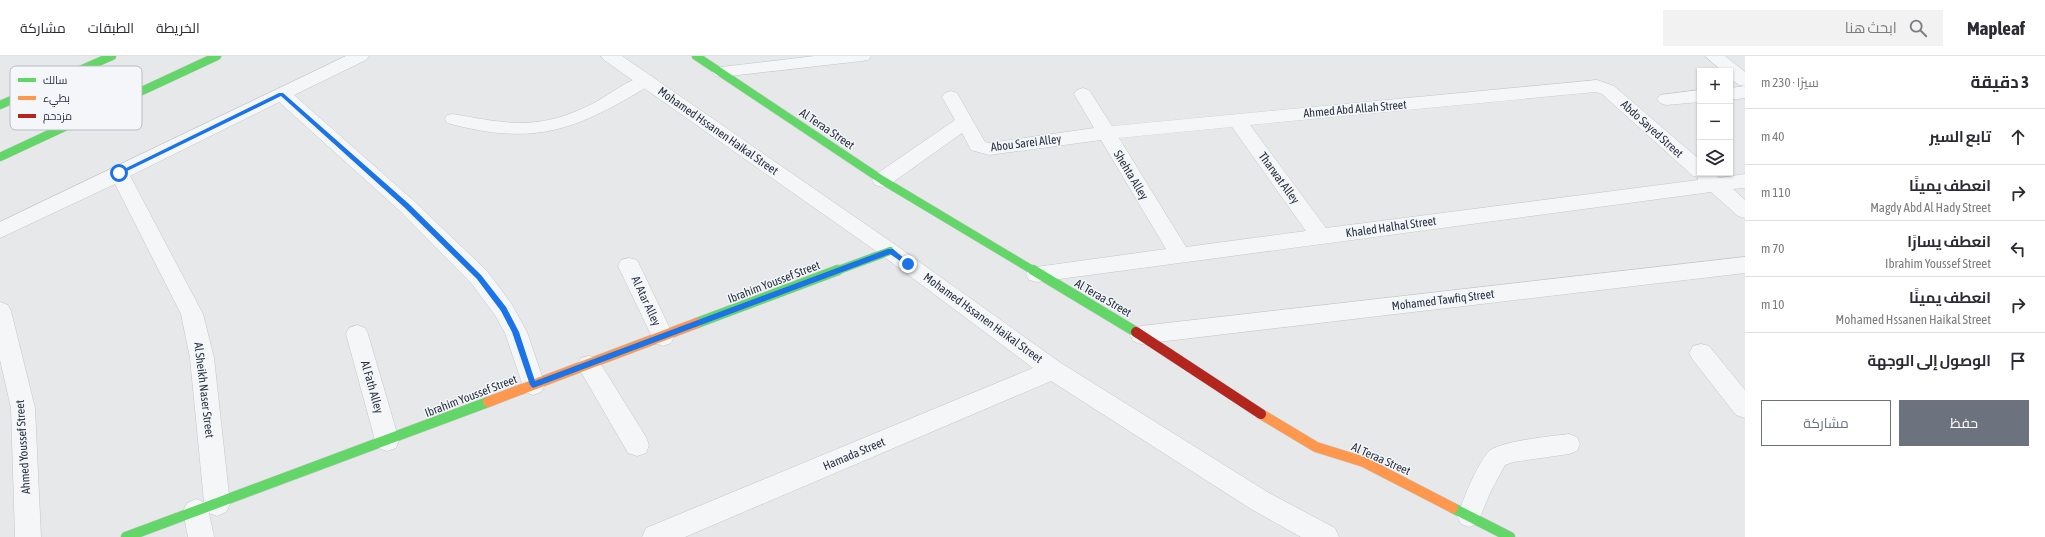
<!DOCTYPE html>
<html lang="ar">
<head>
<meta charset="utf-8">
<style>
	body { margin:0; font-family:"Asap Condensed",Cairo,sans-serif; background:#f2f2f3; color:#2b2b33; direction:rtl }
	.controls { position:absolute; right:12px; top:12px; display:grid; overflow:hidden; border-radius:0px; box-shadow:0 1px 3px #0004 }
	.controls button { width:36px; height:36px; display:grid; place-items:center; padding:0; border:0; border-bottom:1px solid #e1e1e2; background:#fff; color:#2b2b33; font:20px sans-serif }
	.stop { position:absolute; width:12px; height:12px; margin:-9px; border:3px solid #1a73e8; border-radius:50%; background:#fff }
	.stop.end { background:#1a73e8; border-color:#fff; box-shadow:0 1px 4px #0008 }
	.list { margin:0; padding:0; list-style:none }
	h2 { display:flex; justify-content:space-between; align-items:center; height:52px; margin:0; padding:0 16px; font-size:17px }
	h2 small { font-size:13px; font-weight:400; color:#7c7c81 }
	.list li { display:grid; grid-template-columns:26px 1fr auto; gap:12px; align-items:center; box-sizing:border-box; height:56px; padding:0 16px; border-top:1px solid #e1e1e2 }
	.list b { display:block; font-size:15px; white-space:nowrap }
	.list p { margin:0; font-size:13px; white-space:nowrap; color:#7c7c81 }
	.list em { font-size:13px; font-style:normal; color:#7c7c81 }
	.actions { display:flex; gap:8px; padding:12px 16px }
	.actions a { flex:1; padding:9px 0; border:1px solid #6c737f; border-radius:0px; text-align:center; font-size:14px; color:#6c737f }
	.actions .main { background:#6c737f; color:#fff }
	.icon { flex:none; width:22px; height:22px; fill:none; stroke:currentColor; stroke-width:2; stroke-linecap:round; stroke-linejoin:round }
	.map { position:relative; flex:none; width:1745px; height:481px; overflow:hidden; direction:ltr }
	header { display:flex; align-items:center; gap:24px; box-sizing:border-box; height:56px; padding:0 20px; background:#fff; border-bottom:1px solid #e1e1e2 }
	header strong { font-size:19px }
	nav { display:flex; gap:22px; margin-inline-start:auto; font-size:14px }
	.search { width:280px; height:36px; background:#f2f2f3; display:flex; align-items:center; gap:10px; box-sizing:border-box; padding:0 14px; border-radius:0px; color:#7c7c81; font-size:15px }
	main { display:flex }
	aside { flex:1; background:#fff }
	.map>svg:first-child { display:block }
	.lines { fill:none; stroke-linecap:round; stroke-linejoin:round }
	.lane-casing { stroke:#c4c6c8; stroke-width:1 }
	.street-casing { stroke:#c4c6c8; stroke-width:1 }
	.fast-far1-casing { stroke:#c4c6c8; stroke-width:9 }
	.fast-casing { stroke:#c4c6c8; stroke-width:11 }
	.slow-casing { stroke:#c4c6c8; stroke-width:11 }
	.jam-casing { stroke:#c4c6c8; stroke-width:11 }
	.lane { fill:#f5f6f7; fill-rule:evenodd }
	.street { fill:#f5f6f7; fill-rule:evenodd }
	.fast-far1 { stroke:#63d668; stroke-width:8 }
	.fast { stroke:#63d668; stroke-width:10 }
	.slow { stroke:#ff974d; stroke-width:10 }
	.jam { stroke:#b3261e; stroke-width:10 }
	.route { fill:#1a73e8 }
	.labels { text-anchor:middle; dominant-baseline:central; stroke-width:3; stroke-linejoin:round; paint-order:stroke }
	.street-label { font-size:12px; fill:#2b3445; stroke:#f4f6f9 }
	.key { fill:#f4f6f9; stroke:#b8bcc3; stroke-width:1 }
	.key-label { font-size:11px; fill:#2b3445 }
</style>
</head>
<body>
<header>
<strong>Mapleaf</strong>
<div class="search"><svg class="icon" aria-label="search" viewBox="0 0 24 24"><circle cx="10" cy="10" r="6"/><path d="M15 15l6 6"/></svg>ابحث هنا</div>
<nav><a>الخريطة</a><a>الطبقات</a><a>مشاركة</a></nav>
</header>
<main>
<aside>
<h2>3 دقيقة<small>سيرًا · 230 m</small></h2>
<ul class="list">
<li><svg class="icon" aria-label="ahead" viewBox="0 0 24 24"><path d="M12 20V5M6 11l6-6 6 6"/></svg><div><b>تابع السير</b></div><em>40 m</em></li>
<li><svg class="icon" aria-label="right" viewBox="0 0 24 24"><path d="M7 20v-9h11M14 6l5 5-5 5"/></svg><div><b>انعطف يمينًا</b><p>Magdy Abd Al Hady Street</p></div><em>110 m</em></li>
<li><svg class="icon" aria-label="left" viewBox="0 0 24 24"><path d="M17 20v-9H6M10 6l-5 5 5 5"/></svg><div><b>انعطف يسارًا</b><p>Ibrahim Youssef Street</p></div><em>70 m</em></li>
<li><svg class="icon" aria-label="right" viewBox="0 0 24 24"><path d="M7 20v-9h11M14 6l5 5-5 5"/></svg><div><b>انعطف يمينًا</b><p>Mohamed Hssanen Haikal Street</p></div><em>10 m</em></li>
<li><svg class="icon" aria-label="arrive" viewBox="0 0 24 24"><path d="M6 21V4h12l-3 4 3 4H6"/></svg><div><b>الوصول إلى الوجهة</b></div></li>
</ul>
<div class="actions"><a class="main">حفظ</a><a>مشاركة</a></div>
</aside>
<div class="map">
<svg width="1745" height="481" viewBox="0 0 1745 481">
	<rect width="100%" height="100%" fill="#e6e8ea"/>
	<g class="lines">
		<g class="lane-casing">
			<g id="lane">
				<path d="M646 19 652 20 654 24 652 28C576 74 536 91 447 67L445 63 447 59 453 58C509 68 538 75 592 48 609 39 627 24 646 19Z"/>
				<path d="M1569 378 1577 381 1580 388 1577 395 1569 398 1513 406 1505 409 1491 435 1477 468 1469 471 1461 468 1457 460C1465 440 1475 412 1488 396 1498 385 1553 380 1569 378Z"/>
			</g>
		</g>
		<g class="street-casing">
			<g id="street">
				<polygon points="346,0 369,0 366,4 294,39 414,145 487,215 511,247 527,276 545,329 541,336 533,339 525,336 505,277 495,259 471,227 400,155 279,46 130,120 203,258 214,302 230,448 226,456 217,460 209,457 214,481 188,481 183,455 187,447 196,443 204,446 190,302 181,258 115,128 0,182 0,166"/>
				<polygon points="601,0 622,0 897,190 1061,307 1269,437 1335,472 1339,481 1301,481 1251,453 1051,325 685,481 642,481 646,472 1033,312 883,200 604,4"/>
				<polygon points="815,0 871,0 868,4 862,5 721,21 715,20 712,16 715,12 721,11"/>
				<polygon points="1705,0 1725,0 1745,16 1745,42 1730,44 1730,32 1745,30 1739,29 1730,22 1730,15 1722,15"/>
				<path d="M1597 24 1614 30 1700 104V117H1713L1719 122 1745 118V132L1733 133 1745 144V162L1738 160 1711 136 1037 226 1029 224 1026 218 1029 212 1166 193 1101 84 989 99 971 94 962 77 889 129 882 131 875 129 872 124 875 119 955 64 942 41 945 37 951 35 957 37 985 86 989 87 1094 72 1074 38 1077 34 1083 32 1089 34 1112 70ZM1596 36 1602 38 1693 120 1698 121V124L1326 172 1250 69ZM1232 71 1306 175 1186 191 1119 82Z"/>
				<polygon points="1700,34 1700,46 1666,49 1660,47 1657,43 1660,39"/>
				<polygon points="1745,201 1745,217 1141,288 1133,285 1130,279 1133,273 1141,270"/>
				<polygon points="629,202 637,204 640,210 674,281 671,287 663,290 655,287 652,281 618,210 621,204"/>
				<polygon points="0,246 8,249 11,255 35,352 41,481 15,481 11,352 0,304"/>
				<polygon points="357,269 365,272 368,278 399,384 396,392 387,395 378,392 375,384 346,278 349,272"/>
				<polygon points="1701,288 1709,290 1745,334 1745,362 1736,359 1693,304 1689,297 1693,290"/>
				<polygon points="589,300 597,302 646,381 649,389 646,397 637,400 628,397 581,316 577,309 581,302"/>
			</g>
		</g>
		<g class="fast-far1-casing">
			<g id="fast-far1">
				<polyline points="696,0 882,124 1034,215"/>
				<polyline points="0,49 112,0"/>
				<polyline points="0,101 217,0"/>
				<polyline points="836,215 890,195"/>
			</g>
		</g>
		<g class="fast-casing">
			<g id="fast">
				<polyline points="1033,214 1136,276"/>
				<polyline points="697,267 838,214"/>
				<polyline points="1453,452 1510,481"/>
				<polyline points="126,481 488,346"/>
			</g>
		</g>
		<g class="slow-casing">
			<g id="slow">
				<polyline points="488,346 697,267"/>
				<polyline points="1261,358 1316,391 1364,406 1453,452"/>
			</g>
		</g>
		<g class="jam-casing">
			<polyline id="jam" points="1136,276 1261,358"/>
		</g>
		<use href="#lane" class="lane"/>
		<use href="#street" class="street"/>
		<use href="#fast-far1" class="fast-far1"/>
		<use href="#fast" class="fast"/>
		<use href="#slow" class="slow"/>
		<use href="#jam" class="jam"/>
	</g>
	<polygon class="route" points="279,37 283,37 409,148 481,219 506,251 519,276 535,325 888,193 893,193 911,208 906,209 890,198 533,332 530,329 512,276 501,255 477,223 404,151 281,40 121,118 116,117"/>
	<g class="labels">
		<g class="street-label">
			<text transform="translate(1355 53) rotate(-5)">Ahmed Abd Allah Street</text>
			<text transform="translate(827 73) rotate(34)">Al Teraa Street</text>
			<text transform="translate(1652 73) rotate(42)">Abdo Sayed Street</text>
			<text transform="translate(718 75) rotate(35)">Mohamed Hssanen Haikal Street</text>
			<text transform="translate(1026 87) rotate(-7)">Abou Sarei Alley</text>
			<text transform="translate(1131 119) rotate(59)">Shehta Alley</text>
			<text transform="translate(1279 122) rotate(54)">Tharwat Alley</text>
			<text transform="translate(1391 171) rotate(-8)">Khaled Halhal Street</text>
			<text transform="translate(774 226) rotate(-21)">Ibrahim Youssef Street</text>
			<text transform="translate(1103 242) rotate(30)">Al Teraa Street</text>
			<text transform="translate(1443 244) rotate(-7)">Mohamed Tawfiq Street</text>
			<text transform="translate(646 245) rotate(65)">Al Atar Alley</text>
			<text transform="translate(983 262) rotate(36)">Mohamed Hssanen Haikal Street</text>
			<text transform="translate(372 331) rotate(74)">Al Fath Alley</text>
			<text transform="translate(204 334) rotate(83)">Al Sheikh Naser Street</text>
			<text transform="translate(471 340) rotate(-21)">Ibrahim Youssef Street</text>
			<text transform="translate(23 391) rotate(-94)">Ahmed Youssef Street</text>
			<text transform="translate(854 398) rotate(-23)">Hamada Street</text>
			<text transform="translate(1381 403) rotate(24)">Al Teraa Street</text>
		</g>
	</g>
	<rect x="10" y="10" width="132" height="64" rx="6" class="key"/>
	<rect x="18" y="22" width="18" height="4" fill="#63d668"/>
	<rect x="18" y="40" width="18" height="4" fill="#ff974d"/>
	<rect x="18" y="58" width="18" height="4" fill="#b3261e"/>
	<g class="key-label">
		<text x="43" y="28">سالك</text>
		<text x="43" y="46">بطيء</text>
		<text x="43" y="64">مزدحم</text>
	</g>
</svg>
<div class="controls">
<button>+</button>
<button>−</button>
<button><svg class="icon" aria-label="layers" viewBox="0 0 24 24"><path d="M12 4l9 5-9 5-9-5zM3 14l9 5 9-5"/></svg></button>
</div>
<div class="stop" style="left:119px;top:117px"></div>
<div class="stop end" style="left:908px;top:208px"></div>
</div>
</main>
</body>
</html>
